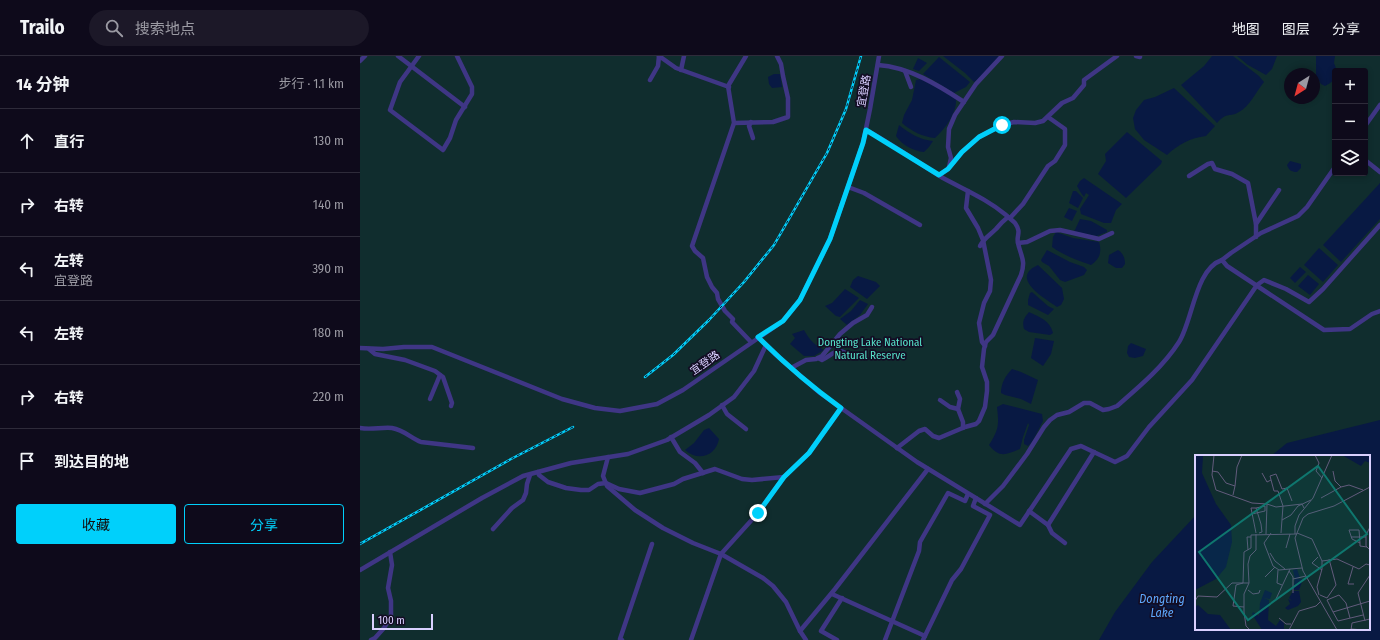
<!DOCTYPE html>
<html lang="zh">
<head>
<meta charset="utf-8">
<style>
	body { margin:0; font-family:"Fira Sans Condensed","Noto Sans SC",sans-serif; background:#1c1828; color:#f1f3f6 }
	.controls { position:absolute; right:12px; top:12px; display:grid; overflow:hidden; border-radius:4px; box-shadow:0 2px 6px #0003 }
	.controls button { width:36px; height:36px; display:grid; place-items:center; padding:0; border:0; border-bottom:1px solid #2e2b3a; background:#0e0a1b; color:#f1f3f6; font:20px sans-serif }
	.compass { position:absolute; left:924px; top:12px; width:36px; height:36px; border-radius:50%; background:#0e0a1b; box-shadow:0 2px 6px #0003; rotate:216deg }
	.scale { position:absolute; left:12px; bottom:10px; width:61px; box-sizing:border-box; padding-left:4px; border:2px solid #d9d0ff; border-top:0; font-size:11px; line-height:14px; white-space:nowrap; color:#d9d0ff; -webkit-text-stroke:3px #130d24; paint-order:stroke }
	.stop { position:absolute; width:12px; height:12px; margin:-9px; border:3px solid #00d0fb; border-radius:50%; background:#fff }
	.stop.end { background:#00d0fb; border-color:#fff; box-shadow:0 1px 4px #0008 }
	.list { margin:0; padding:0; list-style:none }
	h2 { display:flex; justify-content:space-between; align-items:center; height:52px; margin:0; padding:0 16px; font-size:17px }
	h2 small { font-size:13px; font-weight:400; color:#9b9aa3 }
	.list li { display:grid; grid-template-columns:26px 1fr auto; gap:12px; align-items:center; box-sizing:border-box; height:64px; padding:0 16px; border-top:1px solid #2e2b3a }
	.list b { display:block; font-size:15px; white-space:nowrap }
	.list p { margin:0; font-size:13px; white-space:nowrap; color:#9b9aa3 }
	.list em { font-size:13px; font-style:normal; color:#9b9aa3 }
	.actions { display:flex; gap:8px; padding:12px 16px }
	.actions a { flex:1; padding:9px 0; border:1px solid #00d0fb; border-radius:4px; text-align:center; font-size:14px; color:#00d0fb }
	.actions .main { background:#00d0fb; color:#111 }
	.icon { flex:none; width:22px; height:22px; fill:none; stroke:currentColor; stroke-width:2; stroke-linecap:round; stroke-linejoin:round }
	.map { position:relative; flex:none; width:1020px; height:584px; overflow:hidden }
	header { display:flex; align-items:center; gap:24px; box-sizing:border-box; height:56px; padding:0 20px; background:#0e0a1b; border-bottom:1px solid #2e2b3a }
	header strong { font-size:19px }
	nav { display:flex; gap:22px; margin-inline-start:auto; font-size:14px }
	.search { width:280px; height:36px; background:#1c1828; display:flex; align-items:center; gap:10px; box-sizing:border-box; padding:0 14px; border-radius:22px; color:#9b9aa3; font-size:15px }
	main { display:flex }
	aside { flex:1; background:#0e0a1b }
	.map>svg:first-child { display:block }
	.green { fill:#102d2e; fill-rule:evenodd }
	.water { fill:#081943 }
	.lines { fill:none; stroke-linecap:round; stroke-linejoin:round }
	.minor { stroke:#3f3685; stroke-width:4.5 }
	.rail-casing { stroke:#00d0fb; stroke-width:2.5 }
	.rail { stroke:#130d24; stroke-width:1; stroke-dasharray:3; stroke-linecap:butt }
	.route { stroke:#00d0fb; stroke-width:5 }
	.labels { text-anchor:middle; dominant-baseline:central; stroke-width:3.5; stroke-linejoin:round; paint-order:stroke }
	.street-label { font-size:11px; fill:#d9d0ff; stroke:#130d24 }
	.park-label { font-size:11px; fill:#57e4cb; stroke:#130d24 }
	.water-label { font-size:12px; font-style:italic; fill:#5ea9ff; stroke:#130d24 }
	.inset-road { fill:none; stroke:#625b7c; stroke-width:1 }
	.view { fill:#0f766e; fill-opacity:0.15; stroke:#0f766e; stroke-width:2 }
	.inset-edge { fill:none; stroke:#d9d0ff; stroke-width:2 }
</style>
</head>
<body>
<header>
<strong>Trailo</strong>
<div class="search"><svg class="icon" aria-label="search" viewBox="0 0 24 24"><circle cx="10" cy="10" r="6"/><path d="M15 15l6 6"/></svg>搜索地点</div>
<nav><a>地图</a><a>图层</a><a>分享</a></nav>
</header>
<main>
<aside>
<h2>14 分钟<small>步行 · 1.1 km</small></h2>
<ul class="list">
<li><svg class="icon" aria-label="ahead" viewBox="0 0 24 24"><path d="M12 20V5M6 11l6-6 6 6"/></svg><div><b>直行</b></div><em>130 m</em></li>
<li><svg class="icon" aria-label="right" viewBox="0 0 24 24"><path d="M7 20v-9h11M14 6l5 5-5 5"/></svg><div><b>右转</b></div><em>140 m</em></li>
<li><svg class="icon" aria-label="left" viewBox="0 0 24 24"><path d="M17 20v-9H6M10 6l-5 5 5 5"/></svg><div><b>左转</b><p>宜登路</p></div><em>390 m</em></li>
<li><svg class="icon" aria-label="left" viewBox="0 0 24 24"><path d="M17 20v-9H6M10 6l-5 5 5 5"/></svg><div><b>左转</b></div><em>180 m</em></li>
<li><svg class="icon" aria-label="right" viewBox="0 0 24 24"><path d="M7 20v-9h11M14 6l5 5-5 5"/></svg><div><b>右转</b></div><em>220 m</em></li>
<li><svg class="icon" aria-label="arrive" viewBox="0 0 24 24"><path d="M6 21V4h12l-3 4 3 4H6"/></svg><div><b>到达目的地</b></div></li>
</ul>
<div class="actions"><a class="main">收藏</a><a>分享</a></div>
</aside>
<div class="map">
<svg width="1020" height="584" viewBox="0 0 1020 584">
	<rect width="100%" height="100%" fill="#130d24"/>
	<path class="green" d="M0 0H1020V584H0ZM975 15H1005V117H975ZM930 18H954V42H930ZM836 400H1009V573H836Z"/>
	<g class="water">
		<path d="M583 0H639C631 9 624 20 614 26L605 17Z"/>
		<path d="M852 0H873L899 20 904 26C896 36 890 50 879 56 869 62 868 55 857 67L821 29 844 10Z"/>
		<polygon points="877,0 917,0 912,13 906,19 888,9"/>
		<path d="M956 0H975L974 7 977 15H975C975 24 973 26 965 30L961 28 956 20Z"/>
		<polygon points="579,1 610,26 606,31 594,37 563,18"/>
		<polygon points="558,2 567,7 559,15 553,13"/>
		<polygon points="414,18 420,18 422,31 412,32 409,28 408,21"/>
		<path d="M562 23 589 38 596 43C597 57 585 73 575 82 563 81 551 75 542 67L544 59 552 44 556 24Z"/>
		<path d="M814 32 855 70 846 80C830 82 819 88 807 99L784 84 775 73 773 62 776 54 784 44 795 41Z"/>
		<path d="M539 69C549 77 560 84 573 85L569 91 564 96C553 95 542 89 536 80Z"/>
		<polygon points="767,76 802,105 801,108 766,142 738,118 746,105 745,98"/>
		<path d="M930 105 941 108V112L937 116C931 116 929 114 927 109Z"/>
		<polygon points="724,122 762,148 756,154 751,167 744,167 721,158 720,153 729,139 726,137 724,141 721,137 717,130 720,125"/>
		<polygon points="1020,127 1020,163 981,206 963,189"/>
		<polygon points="713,135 716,135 723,142 718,152 709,147"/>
		<polygon points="709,152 717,155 712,165 704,161"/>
		<polygon points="720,163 731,165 747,174 747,176 737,180 714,176"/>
		<path d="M696 176 713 182 739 186C742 196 740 203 731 209 717 204 705 200 692 191L693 181Z"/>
		<polygon points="959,192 978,209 963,226 944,209"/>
		<polygon points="687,194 710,206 724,211 727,214 724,219 705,226 700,224 689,210 682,206 681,204"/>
		<path d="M758 194C763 197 765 202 765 208L762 212H756L748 207 749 199Z"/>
		<path d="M678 209 702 232 704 243 701 249 697 251C684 242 649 222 678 209Z"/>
		<polygon points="940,211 946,216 935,227 930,222"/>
		<polygon points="948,219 959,228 950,239 938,230"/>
		<polygon points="498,220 516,226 520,230 507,243 490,231 493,224"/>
		<polygon points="485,233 499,242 480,261 476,260 465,250 472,247"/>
		<polygon points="672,236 688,250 694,253 688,259 668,249 668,244 670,237"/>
		<polygon points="500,244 508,248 500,259 487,269 480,263 491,255"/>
		<path d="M669 256C679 261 690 264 693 277L690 279 669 276 664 273C662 265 664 262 669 256Z"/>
		<path d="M444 274C449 283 454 289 464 294L454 300H444L430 288 435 282 432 278Z"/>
		<polygon points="675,282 694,285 691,298 683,310 671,302"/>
		<polygon points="771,287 786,293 783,300 775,302 769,301 767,297 768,290"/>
		<path d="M652 313 661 316 678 324 671 348 661 343 645 339 641 337C641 328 645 320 652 313Z"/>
		<path d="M643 348 682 358 683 365 672 386 668 390 664 388V384L669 369 668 367 663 381 660 393C646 399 639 402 629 389 639 373 639 369 637 351Z"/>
		<polygon points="1020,364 1020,584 739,584 755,556 792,506 836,459 836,573 1009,573 1009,400 911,400 927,387"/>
		<path d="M349 372 359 383C356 400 338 406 325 394L334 387 344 374Z"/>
	</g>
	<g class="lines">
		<g class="minor">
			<polyline points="38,0 105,51"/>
			<polyline points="59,0 40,26 30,54 83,94 90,82 96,64 112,38 112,31 97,0"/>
			<polyline points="299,0 316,12 369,31"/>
			<polyline points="386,0 368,30 374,67 332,190 335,195 343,202 347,221 352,231 357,237 358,243 365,255 373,263 372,266 391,286"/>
			<polyline points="776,0 780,1"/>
			<polyline points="0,5 5,0"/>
			<path d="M518 9C549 11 578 29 604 46"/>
			<polyline points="321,14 324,0"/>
			<polyline points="545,15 551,31"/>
			<polyline points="290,24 298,10 299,0"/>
			<polyline points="391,66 389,70 393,82"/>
			<polyline points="374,67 413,66 428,61 428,42 423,20 421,8 417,0"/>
			<polyline points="1005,70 1020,49"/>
			<path d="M506 74C532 88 557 106 583 122 605 134 627 143 646 159 649 162 652 164 655 167 662 177 656 179 658 187 661 201 666 204 661 219L633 279 626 286 624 293 622 311 627 326V335L625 351 619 365 616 368 605 371 579 382 573 380 565 373 559 375 537 392"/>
			<polyline points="1005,104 1020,116"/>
			<polyline points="589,111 591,102 588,91 589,73 595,59 616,28 642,0"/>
			<polyline points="579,119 588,113 602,96 619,81 642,69 654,66 675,67 683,65 702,47 713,42 724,29 724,24 757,0"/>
			<polyline points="829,120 848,108 852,107 855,113 872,118 888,127 896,168"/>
			<polyline points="488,131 504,137 560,169"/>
			<polyline points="608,135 606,152 618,172 623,184 631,224 630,235 624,247 619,267 622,286 625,290"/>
			<polyline points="650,162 663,148 688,110 695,105 705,89 705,73 688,61"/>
			<polyline points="896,181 896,168 919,134"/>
			<polyline points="658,187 667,186 690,175 700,174 739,183 752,177"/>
			<path d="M620 190C624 182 630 179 636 173 640 168 643 165 648 161"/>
			<polyline points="862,204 871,197 901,177 938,160 947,151 975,111"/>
			<polyline points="398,281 414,297 460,337 557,406 660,469 711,393 721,390 755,406 767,400 789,371 832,324 897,229 904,224 926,233 949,246 963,233 1020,169"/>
			<polyline points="0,292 23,293 44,291 72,291 202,343 235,352 260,355 297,348 323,334 423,265 440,244 470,183 503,87 510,53 519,0"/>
			<polyline points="9,293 15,298 45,304 75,315 83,321 92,347 91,350"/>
			<path d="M458 302 462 304C473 299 478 289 489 300"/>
			<polyline points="431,312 446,304 456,303 462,300 480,278 493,267 507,259 512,251"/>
			<polyline points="597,336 600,343 598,353 603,366 603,372"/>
			<polyline points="70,343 80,319"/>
			<polyline points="580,344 590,351 598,353"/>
			<polyline points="362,349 367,358 386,373"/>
			<path d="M0 372C11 374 22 371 32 372 44 374 51 382 61 386L113 392"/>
			<polyline points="311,381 320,396 335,407 343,417"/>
			<polyline points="248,401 243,420 247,430 275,454 303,472 333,487 361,498 403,522 413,530 426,546 440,575"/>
			<polyline points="178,416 179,419 188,426 206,432 221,434 229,434 238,428 246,427 259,433 280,437 314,428 323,423 355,413 382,423 392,424 424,421"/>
			<path d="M625 448 643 430 667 398 684 371 690 364 697 359 709 356 724 347H730L743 354 749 353 757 350C779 331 803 311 819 286 833 264 835 213 862 204L867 210 964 274 990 273 1012 258 1020 255"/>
			<polyline points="669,455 688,469 734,396"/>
			<polyline points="688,469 692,477 705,487"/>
			<polyline points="133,473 152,452 163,444 166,437 167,428 170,419"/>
			<polyline points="0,514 122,442 163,420 211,407 268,398 307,384 349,359 374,341 394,315 406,289"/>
			<polyline points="472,538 565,580"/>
			<polyline points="11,584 15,582 24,572 31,560 31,545 28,532 32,509 30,496"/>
			<polyline points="262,584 260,583 292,488"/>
			<polyline points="331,584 361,498 398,457 424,421 449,397 481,352"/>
			<polyline points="446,584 440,575 475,533 568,413"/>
			<polyline points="477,584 461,575 482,542"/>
			<polyline points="525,584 559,495 560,486 588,437 605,445 608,438"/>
			<polyline points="563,584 592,524 601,513 630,459 613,450 616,442"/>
		</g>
		<g class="rail-casing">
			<g id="rail">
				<polyline points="285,321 313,299 349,264 384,226 414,189 467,97 486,53 501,0"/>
				<polyline points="0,488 151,403 213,371"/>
			</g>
		</g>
		<use href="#rail" class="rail"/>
	</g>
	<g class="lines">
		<path class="route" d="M398 457 424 421 449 397 481 352C452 331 424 307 398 281L423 265 440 244 470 183 490 125 503 87 506 74 579 119 588 113 602 96 619 81 642 69"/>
	</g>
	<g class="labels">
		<g class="street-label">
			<text transform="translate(504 35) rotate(-80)">宜登路</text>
			<text transform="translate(345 307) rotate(-35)">宜登路</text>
		</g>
		<g class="park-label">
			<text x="510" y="286">Dongting Lake National<tspan x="510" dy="13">Natural Reserve</tspan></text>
		</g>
		<g class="water-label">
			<text x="802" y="543">Dongting<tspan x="802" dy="14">Lake</tspan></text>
		</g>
	</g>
	<g transform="translate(835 399)">
		<rect width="175" height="175" fill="#130d24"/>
		<path d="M0 0H175V175H0Z" fill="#102d2e"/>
		<path d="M0 0H14L8 1 7 18 21 49 36 70 37 87 31 112 21 124 0 135ZM147 0H175V8L170 6 166 11ZM102 114 105 123 101 124H107V127L104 135H98L100 124 98 115ZM70 135 77 138 75 144 68 143 74 145 73 165 81 171 85 165 89 168V175H67L57 159 58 157 64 161 65 148ZM98 136H104L106 147 103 151 93 155 90 153 95 149 93 144 97 146 94 143ZM3 150 13 159 25 160 36 175H0V152Z" fill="#081943"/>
		<path class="inset-road" d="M19 0 17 20 21 35 57 48 72 49 71 79M120 0 124 8 121 16 127 23M17 16 23 17 31 28 40 31 38 40M138 16 140 26 146 32 154 30 168 35M67 18 72 27 76 25M40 31 42 12 47 0M126 43 146 32M72 49 81 52 107 49 109 53M61 53 70 51V56M57 59 70 56M87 65 96 60 103 51 116 45M175 72 171 80V91L175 95M61 78 56 53H61L66 69 67 77 64 78M76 78 69 88 78 111 84 115 107 113M86 78 88 51 83 36H79L75 21 81 19 87 34 92 33 97 46M102 78 117 84 127 106V114L122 132 124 140M100 79V71L104 60 118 43 137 0M156 82H171M165 88 164 75H154L157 84 165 88V91L172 92M91 93 95 79M53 95 52 82H56M75 98 80 106 90 114M123 102 117 108 127 115M127 106 142 104 164 114 171 109 175 110M158 112 153 129H159M83 115 82 128 87 130M94 116 98 122V138M70 122 80 112M98 124 111 121M54 128 49 139V157L51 171 55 175M53 135 58 139 64 138 65 135M125 140 132 143 141 130 134 104M81 144 95 114M0 146 3 141 22 142 37 128H54L53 109 55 101 61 95V79M49 152 38 151 41 130 48 128 49 97 56 93V80L102 79M138 157 132 145 144 140 151 148 155 163M168 160 143 166 138 157 175 146M84 163 91 169H96M170 166 163 138 175 120M156 174 169 175M94 175 104 156 121 151 125 147M142 175 108 116 100 83 108 63 113 59 139 51 175 32M156 175 157 168 175 164"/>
		<path class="view" d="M123 11 172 79 53 165 4 97Z"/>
		<rect width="175" height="175" class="inset-edge"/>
	</g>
</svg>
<div class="controls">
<button>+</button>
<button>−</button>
<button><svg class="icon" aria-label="layers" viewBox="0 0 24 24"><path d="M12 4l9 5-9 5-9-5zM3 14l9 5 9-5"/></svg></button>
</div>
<svg class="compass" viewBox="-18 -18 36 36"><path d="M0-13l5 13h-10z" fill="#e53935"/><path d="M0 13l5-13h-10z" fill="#9b9aa3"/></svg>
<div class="scale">100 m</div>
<div class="stop" style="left:642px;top:69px"></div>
<div class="stop end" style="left:398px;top:457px"></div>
</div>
</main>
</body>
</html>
